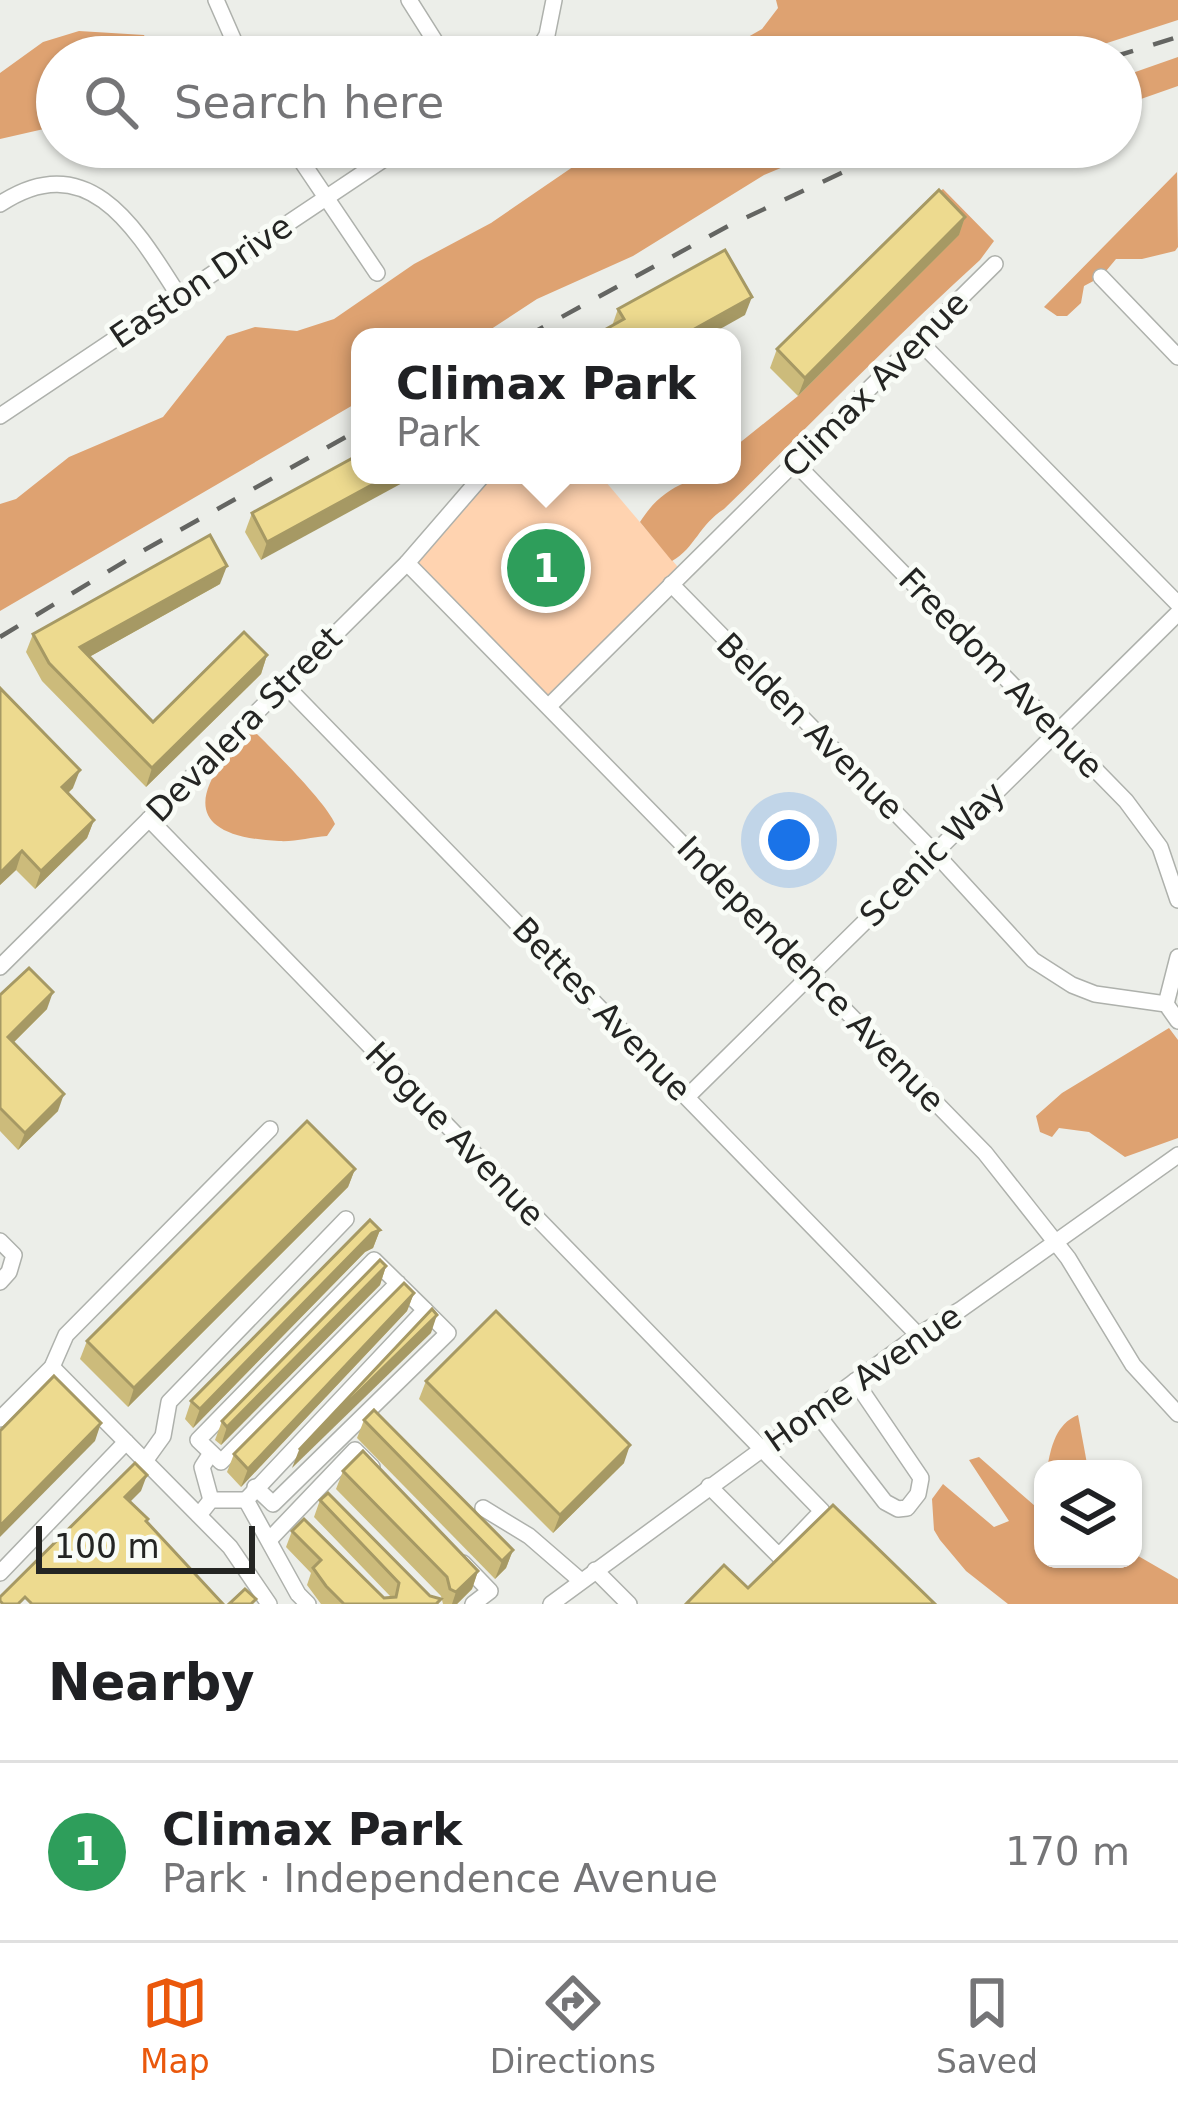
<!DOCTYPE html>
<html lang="en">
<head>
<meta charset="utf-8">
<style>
	body { margin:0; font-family:"DejaVu Sans",sans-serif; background:#f6f6f6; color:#202124 }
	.controls { position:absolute; right:36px; bottom:36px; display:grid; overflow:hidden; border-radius:24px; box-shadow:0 3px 9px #0004 }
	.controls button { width:108px; height:108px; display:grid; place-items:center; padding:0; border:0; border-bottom:3px solid #e0e0e0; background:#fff; color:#202124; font:60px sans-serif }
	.scale { position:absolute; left:36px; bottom:30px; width:219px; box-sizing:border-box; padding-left:12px; border:6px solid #242523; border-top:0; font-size:33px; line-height:42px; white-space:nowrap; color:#242523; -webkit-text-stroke:9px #f9fcf7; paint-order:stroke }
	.you { position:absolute; left:789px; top:840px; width:42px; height:42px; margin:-30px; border:9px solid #fff; border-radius:50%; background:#1a73e8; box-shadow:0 0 0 18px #1a73e833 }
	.badge { display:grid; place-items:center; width:78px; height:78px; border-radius:50%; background:#ea580c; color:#fff; font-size:39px; font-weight:700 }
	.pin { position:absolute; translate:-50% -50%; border:6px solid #fff; box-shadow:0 3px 12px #0006 }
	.popup { position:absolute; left:351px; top:328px; width:390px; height:156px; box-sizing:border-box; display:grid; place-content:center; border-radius:24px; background:#fff; filter:drop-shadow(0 3px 9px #0005); font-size:39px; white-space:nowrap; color:#757577 }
	.popup b { font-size:45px; color:#202124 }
	.popup::after { content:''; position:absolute; left:50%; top:100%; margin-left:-24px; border:24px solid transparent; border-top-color:#fff }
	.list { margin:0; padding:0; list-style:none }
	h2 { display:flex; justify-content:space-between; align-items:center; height:156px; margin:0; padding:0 48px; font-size:51px }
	h2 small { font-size:39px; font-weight:400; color:#757577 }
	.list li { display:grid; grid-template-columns:78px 1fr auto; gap:36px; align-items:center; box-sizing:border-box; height:180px; padding:0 48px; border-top:3px solid #e0e0e0 }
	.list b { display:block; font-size:45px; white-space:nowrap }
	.list p { margin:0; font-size:39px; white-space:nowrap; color:#757577 }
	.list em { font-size:39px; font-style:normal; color:#757577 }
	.icon { flex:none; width:66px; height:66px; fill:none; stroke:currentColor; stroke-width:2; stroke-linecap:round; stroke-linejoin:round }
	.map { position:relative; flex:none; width:1178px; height:1604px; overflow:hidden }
	.search { position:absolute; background:#fff; box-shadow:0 3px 9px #0004; left:36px; right:36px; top:36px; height:132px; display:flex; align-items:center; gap:30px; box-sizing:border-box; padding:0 42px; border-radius:66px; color:#757577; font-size:45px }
	.sheet { height:336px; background:#fff }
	nav { display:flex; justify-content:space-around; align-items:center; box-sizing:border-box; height:168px; border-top:3px solid #e0e0e0; background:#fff; font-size:33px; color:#757577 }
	nav a { display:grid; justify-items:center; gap:6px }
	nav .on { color:#ea580c }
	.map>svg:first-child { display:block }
	.green { fill:#ffd3b0 }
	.forest { fill:#dea271 }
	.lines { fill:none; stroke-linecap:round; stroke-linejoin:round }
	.minor-casing { stroke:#aeb1ac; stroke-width:18 }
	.minor { stroke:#fff; stroke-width:15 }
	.rail { stroke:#646562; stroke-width:4.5; stroke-dasharray:21 21; stroke-linecap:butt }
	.wall { fill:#ccbb7b }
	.shaded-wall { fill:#a69964 }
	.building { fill:#edda8f; stroke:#a69964; stroke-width:3 }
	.labels { text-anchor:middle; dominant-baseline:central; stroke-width:10; stroke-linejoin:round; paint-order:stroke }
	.street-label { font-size:33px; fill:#242523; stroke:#f9fcf7 }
</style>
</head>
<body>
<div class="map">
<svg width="1178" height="1604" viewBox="0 0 1178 1604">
	<rect width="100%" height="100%" fill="#eceee9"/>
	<polygon class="green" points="483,475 600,475 683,573 549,706 407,563"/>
	<g class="forest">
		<polygon points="776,0 1178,0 1178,20 1067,56 713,57 762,29 778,8"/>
		<polygon points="79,31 144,35 154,57 57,57 57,126 0,139 0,73 43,42"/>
		<polygon points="1178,57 1178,86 1121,106 1121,77"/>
		<path d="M128 147H208C175 164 159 169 128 147Z"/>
		<polygon points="602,147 831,147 764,175 633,256 537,299 479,337 360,337 360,401 0,611 0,504 16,499 69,457 163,417 227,336 255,327 297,331 334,319 414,264 491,223"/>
		<polygon points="946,147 1013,147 971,167 938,151"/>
		<polygon points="1177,172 1178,247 1175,251 1142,259 1116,259 1101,277 1084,286 1081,303 1067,316 1057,316 1044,307"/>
		<path d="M943 189 994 241 980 260C892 340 809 426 724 509 699 525 695 548 672 561L640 522C662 487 692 475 732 475V449L798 396 958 235 932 198Z"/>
		<path d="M251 728C271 748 326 802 335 824L327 836C311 837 295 842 279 841 175 836 196 785 251 728Z"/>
		<polygon points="1169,1028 1178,1040 1178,1138 1125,1157 1089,1132 1059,1128 1052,1137 1040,1132 1036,1116 1062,1093"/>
		<path d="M1078 1415 1088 1469H1047C1051 1446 1056 1424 1078 1415Z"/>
		<polygon points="979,1457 1035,1506 1043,1501 1043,1559 1133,1559 1133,1553 1178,1579 1178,1604 1008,1604 966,1571 940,1540 934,1530 932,1499 943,1484 994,1527 1009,1521 969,1460"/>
	</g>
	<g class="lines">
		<g class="minor-casing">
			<g id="minor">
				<polyline points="216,0 241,57"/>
				<polyline points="409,0 445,57"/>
				<polyline points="534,57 547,35 554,0"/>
				<polyline points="292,147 377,273"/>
				<path d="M0 204C89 145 137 230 179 296"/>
				<polyline points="1101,277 1178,357"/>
				<polyline points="919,341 1178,604"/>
				<polyline points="0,416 402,147"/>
				<polyline points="796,464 1126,801 1160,847 1178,900"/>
				<polyline points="407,563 985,1153 1068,1258 1133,1365 1178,1414"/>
				<polyline points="671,584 934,852 1033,960 1072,985 1095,994 1166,1004 1178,1021"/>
				<polyline points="284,684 918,1335"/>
				<polyline points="549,706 995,264"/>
				<polyline points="149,819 822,1511 779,1556 709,1486"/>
				<polyline points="0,967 407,563 483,475"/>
				<polyline points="1166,1004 1178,957"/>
				<polyline points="687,1097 1178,613"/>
				<polyline points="0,1241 14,1255 9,1272 0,1282"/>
				<polyline points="52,1367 230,1547 269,1604"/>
				<polyline points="814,1410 885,1502 898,1509 907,1508 918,1494 921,1478 855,1381"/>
				<polyline points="0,1419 52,1367 66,1335 270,1129"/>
				<polyline points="145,1461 163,1436 169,1402 346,1219"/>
				<polyline points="255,1487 273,1504 448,1333 425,1310"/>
				<polyline points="211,1500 202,1467 211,1453"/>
				<polyline points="246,1500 425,1310 374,1260 198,1440 221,1462 398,1283"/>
				<polyline points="246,1500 298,1594 308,1604"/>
				<polyline points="483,1508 529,1536 581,1581"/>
				<polyline points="199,1515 211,1500 246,1500"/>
				<polyline points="271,1538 355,1450 372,1467"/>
				<polyline points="463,1563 490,1591 473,1604"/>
				<polyline points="595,1570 629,1604"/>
				<polyline points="0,1573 126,1442"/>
				<polyline points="551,1604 918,1335 960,1310 1178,1155"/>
			</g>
		</g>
		<use href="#minor" class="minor"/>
		<g class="rail">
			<polyline points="1113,57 1178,37"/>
			<polyline points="525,337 730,225 897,147"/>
			<polyline points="0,637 132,557 360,429"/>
		</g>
	</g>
	<g class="wall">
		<polygon points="965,217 959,235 798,396 770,368 777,349"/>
		<polygon points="618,309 745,315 612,326"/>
		<polygon points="360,454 261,560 245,532 252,513"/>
		<polygon points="220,584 89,657 153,722 267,655 261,674 146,787 42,681 26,652 33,634"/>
		<polygon points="0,688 73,788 68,793 94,820 87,838 35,889 16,870 0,885"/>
		<polygon points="0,995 47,1009 14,1042 58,1111 18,1150 0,1131"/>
		<polygon points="355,1169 348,1187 128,1407 80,1359 87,1341"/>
		<polygon points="380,1230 373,1248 365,1252 193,1428 185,1419 191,1401"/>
		<polygon points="386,1266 380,1285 221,1445 215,1440 222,1421"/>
		<polygon points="414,1293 407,1311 241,1487 227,1472 234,1454"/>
		<polygon points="426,1381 624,1463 553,1533 419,1399"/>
		<polygon points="364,1420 513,1550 506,1568 495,1579 357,1438"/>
		<polygon points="343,1471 478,1571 472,1589 457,1604 443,1604 441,1596 336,1489"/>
		<polygon points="320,1500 430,1596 439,1604 321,1604 307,1585 311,1573 286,1547 292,1531 384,1598 391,1597 314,1517"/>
	</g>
	<g class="shaded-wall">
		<polygon points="965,217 959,235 798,396 805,378"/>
		<polygon points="752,297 745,315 706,337 680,337"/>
		<polygon points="390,475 417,475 261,560 267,542"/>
		<polygon points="227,566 220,584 73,666 80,647"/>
		<polygon points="267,655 261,674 146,787 152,768"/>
		<polygon points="80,770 73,788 55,805 62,787"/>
		<polygon points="94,820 87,838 35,889 41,871"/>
		<polygon points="22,851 16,870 0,885 0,873"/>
		<polygon points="53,992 47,1009 2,1054 8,1037"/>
		<polygon points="64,1094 58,1111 18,1150 25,1133"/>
		<polygon points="355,1169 348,1187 128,1407 134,1388"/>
		<polygon points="380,1230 373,1248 365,1252 193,1428 200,1409 372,1233"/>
		<polygon points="386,1266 380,1285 221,1445 227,1427"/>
		<polygon points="414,1293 407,1311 241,1487 248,1469"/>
		<polygon points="437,1315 431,1333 292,1468 299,1450"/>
		<polygon points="101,1423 95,1441 0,1537 0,1526"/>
		<polygon points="630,1445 624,1463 553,1533 560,1515"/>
		<polygon points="147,1475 141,1491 120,1512 125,1497"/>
		<polygon points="513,1550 506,1568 495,1579 502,1561"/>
		<polygon points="478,1571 472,1589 457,1604 452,1604 456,1592"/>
	</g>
	<g class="building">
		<polygon points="939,190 965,217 805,378 777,349"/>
		<polygon points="725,250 752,297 680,337 592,337 624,319 618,309"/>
		<polygon points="360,454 360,475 390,475 267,542 252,513"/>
		<polygon points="210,535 227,566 80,647 153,722 244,632 267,655 152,768 49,663 33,634"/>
		<polygon points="0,688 80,770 62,787 94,820 41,871 22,851 0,873"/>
		<polygon points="29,968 53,992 8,1037 64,1094 25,1133 0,1108 0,995"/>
		<polygon points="307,1121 355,1169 134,1388 87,1341"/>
		<polygon points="370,1220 380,1230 372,1233 200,1409 191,1401"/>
		<polygon points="380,1260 386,1266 227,1427 222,1421"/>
		<polygon points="404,1283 414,1293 248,1469 234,1454"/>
		<polygon points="432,1309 437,1315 299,1450"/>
		<polygon points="496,1311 630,1445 560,1515 426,1381"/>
		<polygon points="54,1376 101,1423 0,1526 0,1431"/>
		<polygon points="374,1410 513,1550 502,1561 364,1420"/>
		<polygon points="363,1451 478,1571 456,1592 450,1589 447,1577 343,1471"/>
		<polygon points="135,1463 147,1475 125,1497 148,1519 146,1521 223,1604 32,1604 25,1597 18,1604 3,1604 0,1601 0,1597"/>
		<polygon points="328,1493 430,1596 441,1599 436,1604 344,1604 326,1586 313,1568 321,1560 292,1531 304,1519 384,1598 396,1597 399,1583 320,1500"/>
		<polygon points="833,1505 935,1604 686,1604 724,1565 748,1588"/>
		<polygon points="245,1589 256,1599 251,1604 229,1604"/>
	</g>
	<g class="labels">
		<g class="street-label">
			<text transform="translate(201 281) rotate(-34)">Easton Drive</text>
			<text transform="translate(875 384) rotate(-45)">Climax Avenue</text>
			<text transform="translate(1001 673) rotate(46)">Freedom Avenue</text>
			<text transform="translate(244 724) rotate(-45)">Devalera Street</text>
			<text transform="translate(810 726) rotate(45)">Belden Avenue</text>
			<text transform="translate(932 854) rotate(-45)">Scenic Way</text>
			<text transform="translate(811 974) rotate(46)">Independence Avenue</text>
			<text transform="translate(602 1009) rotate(46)">Bettes Avenue</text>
			<text transform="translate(455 1134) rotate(46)">Hogue Avenue</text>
			<text transform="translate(863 1378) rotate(-35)">Home Avenue</text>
		</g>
	</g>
</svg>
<div class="controls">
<button><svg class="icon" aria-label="layers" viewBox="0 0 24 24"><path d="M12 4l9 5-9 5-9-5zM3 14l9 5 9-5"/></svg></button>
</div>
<div class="scale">100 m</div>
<div class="you"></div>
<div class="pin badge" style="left:546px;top:568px;background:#2e9e5b">1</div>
<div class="popup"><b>Climax Park</b>Park</div>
<div class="search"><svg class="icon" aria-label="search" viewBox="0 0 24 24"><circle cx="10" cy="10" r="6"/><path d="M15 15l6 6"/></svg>Search here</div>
</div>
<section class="sheet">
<h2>Nearby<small></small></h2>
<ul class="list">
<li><span class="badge" style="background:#2e9e5b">1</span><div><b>Climax Park</b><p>Park · Independence Avenue</p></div><em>170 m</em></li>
</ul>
</section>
<nav>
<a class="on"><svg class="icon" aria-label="map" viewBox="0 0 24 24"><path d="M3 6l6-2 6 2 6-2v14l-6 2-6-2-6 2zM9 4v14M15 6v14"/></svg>Map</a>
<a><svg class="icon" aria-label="directions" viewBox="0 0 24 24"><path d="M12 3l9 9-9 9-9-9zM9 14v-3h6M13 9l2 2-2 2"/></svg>Directions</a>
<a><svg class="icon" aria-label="saved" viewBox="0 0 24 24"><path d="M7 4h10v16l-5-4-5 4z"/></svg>Saved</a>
</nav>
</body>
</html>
